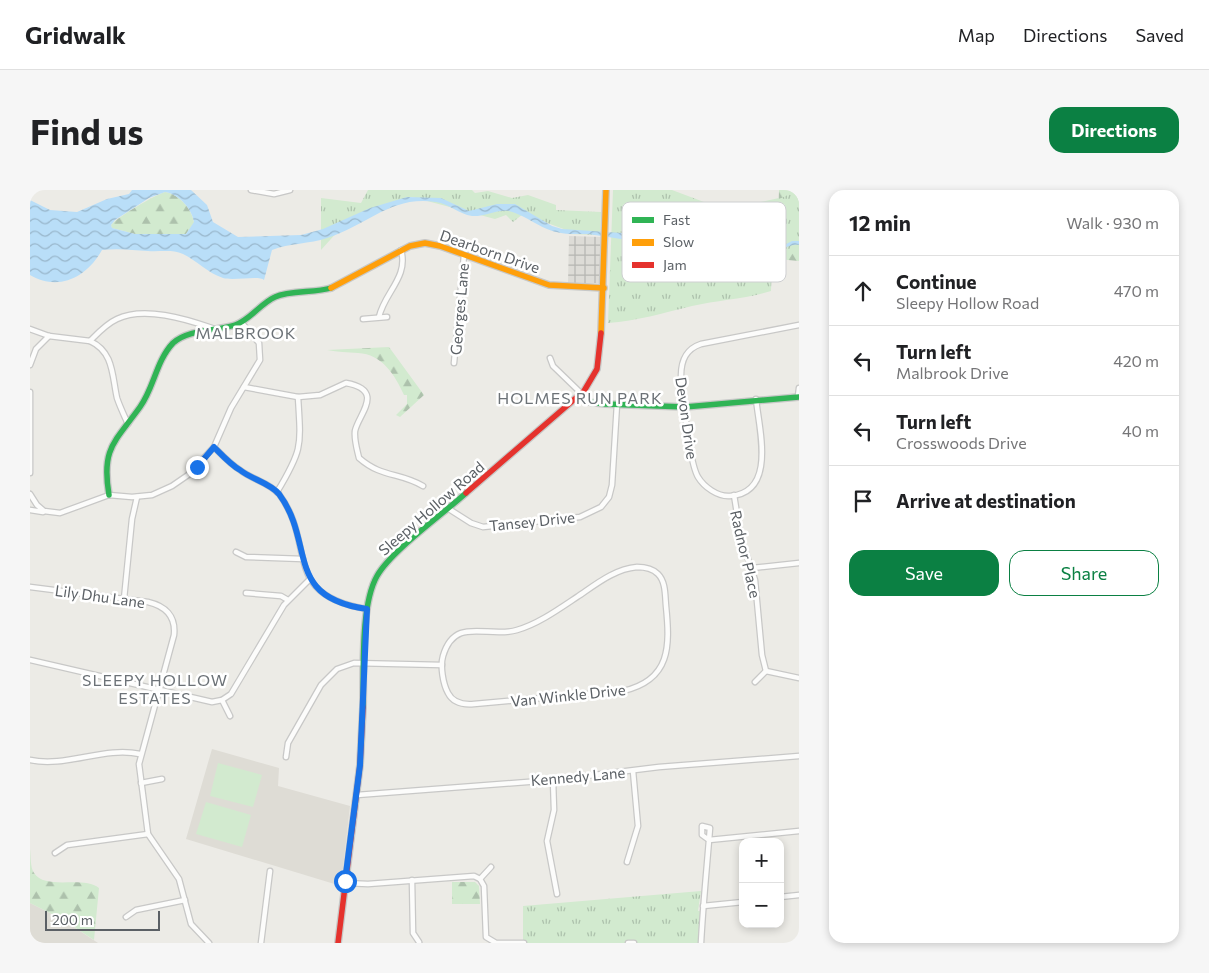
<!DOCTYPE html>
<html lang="en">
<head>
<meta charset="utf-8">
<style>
	body { margin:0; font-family:Commissioner,sans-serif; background:#f6f6f6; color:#202124 }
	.controls { position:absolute; right:15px; bottom:15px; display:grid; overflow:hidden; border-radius:10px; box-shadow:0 2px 8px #0003 }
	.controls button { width:45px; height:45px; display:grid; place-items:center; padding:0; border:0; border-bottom:1px solid #e0e0e0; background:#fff; color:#202124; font:25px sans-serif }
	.scale { position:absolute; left:15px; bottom:12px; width:115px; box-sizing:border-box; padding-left:5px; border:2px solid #5b6065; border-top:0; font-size:14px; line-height:18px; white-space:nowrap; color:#5b6065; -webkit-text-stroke:4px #fff; paint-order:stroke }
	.stop { position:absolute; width:15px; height:15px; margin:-11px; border:4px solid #1a73e8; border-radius:50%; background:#fff }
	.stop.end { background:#1a73e8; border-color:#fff; box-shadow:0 1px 5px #0008 }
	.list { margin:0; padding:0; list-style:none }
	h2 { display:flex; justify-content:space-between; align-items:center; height:65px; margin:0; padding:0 20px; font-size:21px }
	h2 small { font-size:16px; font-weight:400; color:#757577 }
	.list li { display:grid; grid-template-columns:32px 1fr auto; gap:15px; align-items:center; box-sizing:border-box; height:70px; padding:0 20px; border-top:1px solid #e0e0e0 }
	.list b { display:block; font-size:19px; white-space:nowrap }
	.list p { margin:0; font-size:16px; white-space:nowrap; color:#757577 }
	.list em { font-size:16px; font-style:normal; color:#757577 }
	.actions { display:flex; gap:10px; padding:15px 20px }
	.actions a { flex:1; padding:11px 0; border:1px solid #0b8043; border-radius:15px; text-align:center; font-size:18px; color:#0b8043 }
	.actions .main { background:#0b8043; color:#fff }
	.icon { flex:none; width:28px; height:28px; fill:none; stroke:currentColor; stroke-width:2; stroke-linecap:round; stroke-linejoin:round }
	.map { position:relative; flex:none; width:769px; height:753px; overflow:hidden; border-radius:15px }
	header { display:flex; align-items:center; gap:30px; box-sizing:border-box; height:70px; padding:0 25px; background:#fff; border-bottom:1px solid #e0e0e0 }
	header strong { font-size:24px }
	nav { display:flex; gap:28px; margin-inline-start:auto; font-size:18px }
	.intro { display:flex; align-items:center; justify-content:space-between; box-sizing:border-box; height:120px; padding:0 30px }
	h1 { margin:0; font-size:35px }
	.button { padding:12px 22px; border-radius:15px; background:#0b8043; color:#fff; font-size:18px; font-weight:700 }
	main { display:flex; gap:30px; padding:0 30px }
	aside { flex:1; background:#fff; border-radius:15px; box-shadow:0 2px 8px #0003 }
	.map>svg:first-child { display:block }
	.industrial { fill:url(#industrial-grid) }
	.education { fill:#dedcd5 }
	.grass { fill:#d2eacf }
	.forest { fill:url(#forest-firs) }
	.park { fill:url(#park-tufts) }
	.water { fill:url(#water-waves); fill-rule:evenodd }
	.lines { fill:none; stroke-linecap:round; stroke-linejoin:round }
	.street-casing { stroke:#c8c8c7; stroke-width:7 }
	.fast-casing { stroke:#c7c8c7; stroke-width:8 }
	.slow-casing { stroke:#c7c8c7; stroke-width:8 }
	.jam-casing { stroke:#c7c8c7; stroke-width:8 }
	.street { stroke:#fcfcfb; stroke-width:4.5 }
	.fast { stroke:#30b455; stroke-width:5.5 }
	.slow { stroke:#ff9f0a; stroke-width:5.5 }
	.jam { stroke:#e5322d; stroke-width:5.5 }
	.route { stroke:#1a73e8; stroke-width:6 }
	.labels { text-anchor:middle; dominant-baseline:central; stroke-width:5; stroke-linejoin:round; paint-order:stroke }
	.street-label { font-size:15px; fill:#5b6065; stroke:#fff }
	.neighbourhood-label { font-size:16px; letter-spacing:1px; fill:#6c7277; stroke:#fff }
	.key { fill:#fff; stroke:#cecfd1; stroke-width:1 }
	.key-label { font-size:14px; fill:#5b6065 }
</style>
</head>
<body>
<header>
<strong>Gridwalk</strong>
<nav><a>Map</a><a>Directions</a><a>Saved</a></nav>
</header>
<div class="intro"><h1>Find us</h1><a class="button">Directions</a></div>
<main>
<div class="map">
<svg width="769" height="753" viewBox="0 0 769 753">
	<defs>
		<pattern id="industrial-grid" width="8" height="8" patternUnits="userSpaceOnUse" patternTransform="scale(1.25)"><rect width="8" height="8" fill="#dddcd7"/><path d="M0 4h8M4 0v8" fill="none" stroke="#b6b6b2"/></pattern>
		<pattern id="forest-firs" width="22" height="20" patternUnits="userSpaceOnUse" patternTransform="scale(1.25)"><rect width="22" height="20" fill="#d2eacf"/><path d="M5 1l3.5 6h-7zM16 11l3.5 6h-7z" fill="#adc1ac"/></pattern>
		<pattern id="park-tufts" width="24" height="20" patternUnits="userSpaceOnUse" patternTransform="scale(1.25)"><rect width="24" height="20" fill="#d2eacf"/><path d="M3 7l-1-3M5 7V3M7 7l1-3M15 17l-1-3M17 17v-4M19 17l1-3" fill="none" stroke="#adc1ac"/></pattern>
		<pattern id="water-waves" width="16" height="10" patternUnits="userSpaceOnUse" patternTransform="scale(1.25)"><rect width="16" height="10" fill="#b9def8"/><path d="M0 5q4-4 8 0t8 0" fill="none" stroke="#99b7cc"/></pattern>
	</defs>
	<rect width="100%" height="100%" fill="#ecebe6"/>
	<polygon class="industrial" points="539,46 571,47 569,93 538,93"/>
	<g class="education">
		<polygon points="182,559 249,578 248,596 320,616 311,696 156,649"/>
		<polygon points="0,713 32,729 68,753 0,753"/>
	</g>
	<g class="grass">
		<polygon points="188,573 232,585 223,617 180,606"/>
		<polygon points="176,612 221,625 212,657 166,644"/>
	</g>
	<g class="forest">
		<polygon points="749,0 769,0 769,71 747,69"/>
		<path d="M135 2C149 4 162 19 164 33L156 44H105L82 38 81 35C87 27 125 5 135 2Z"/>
		<path d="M359 157 394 205 370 227 366 225 377 214V205H374C365 185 352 164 328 163 317 162 308 162 297 160Z"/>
		<path d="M0 659C1 666 0 677 4 683 16 701 53 685 69 698L64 750 32 729 0 713Z"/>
		<polygon points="422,692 445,692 449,696 450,714 422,714"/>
	</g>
	<g class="park">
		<polygon points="338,0 442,0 445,3 458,1 482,8 498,5 526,15 526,20 571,22 570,45 539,44 539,41 493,24 483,32 476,25 465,29 382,7 309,40 291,60 291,8 331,13"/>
		<path d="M583 0H642L674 12 713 16 749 8V9L769 0V61L748 59 747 69 742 75 741 101C715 109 688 110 662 116 633 123 607 131 578 133Z"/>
		<polygon points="671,701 668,721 674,720 671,753 493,753 493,716"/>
	</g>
	<path class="water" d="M102 0H161L177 15 183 32 208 47 271 45 293 39 340 18 377 7 411 8 439 21 467 14H485L522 36 532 39 592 43 657 55 728 56 741 59H747L762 51H769V55C757 53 749 64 737 64 677 63 617 53 558 44 544 44 531 45 517 39 505 34 492 24 479 21 467 19 454 27 442 26 429 24 419 14 406 12 361 5 338 35 297 48 280 54 259 53 242 60L234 90C230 85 204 91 193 88 178 83 167 71 153 64 142 59 130 62 118 61 102 60 89 58 72 60 57 87 29 102 0 85V10L20 20 47 22 77 9 99 4ZM135 2C149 4 162 19 164 32L156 44H105L82 38 81 35 85 30 119 8Z"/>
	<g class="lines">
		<g class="street-casing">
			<g id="street">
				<polyline points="221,0 244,4 260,0"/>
				<path d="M349 127C354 103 379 87 371 60"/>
				<polyline points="333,129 357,127"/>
				<path d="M0 139 19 146 60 151C68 143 76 134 87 129 114 116 156 129 182 138"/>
				<path d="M60 151C84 162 82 186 87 208 90 217 94 225 98 234"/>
				<polyline points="520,168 523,176 552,204"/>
				<polyline points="424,173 434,65"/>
				<polyline points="0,175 6,159 19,146"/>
				<path d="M214 197 268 207 290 205 316 193C356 200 328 225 325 241 324 250 327 259 329 268 352 288 369 282 393 296"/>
				<polyline points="0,202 0,283"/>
				<polyline points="768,206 769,198"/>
				<path d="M726 209C729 239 747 303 700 306 688 307 674 297 668 287 659 272 653 207 651 186 651 170 656 159 671 154L769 135"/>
				<path d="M184 257C192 265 200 274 210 280 221 289 240 293 249 304 287 355 250 405 337 419"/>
				<path d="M247 302C273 259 271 256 268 207"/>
				<polyline points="0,304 7,315 14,321 30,323 79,305 102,307 122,305 142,296 158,285 184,257 201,218 230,170 229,153 211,132"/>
				<polyline points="704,305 711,348 725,390 732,465 736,481"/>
				<polyline points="419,319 441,333 453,337 550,327 571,317 579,307 582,295 587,214"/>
				<polyline points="0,320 13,322"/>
				<polyline points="206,362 216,367 273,369"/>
				<path d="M607 377C615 377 622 378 628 384 636 392 635 406 636 416 640 456 641 490 593 501L444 514C433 515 423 513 418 503 413 494 410 476 413 466 425 425 458 449 487 440 508 434 529 419 547 407 565 395 584 379 607 377Z"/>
				<polyline points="722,378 769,373"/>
				<path d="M0 397 118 412C135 416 146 426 144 445L109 574 118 644 149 689 161 734 179 753"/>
				<polyline points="216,403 251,406 258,410"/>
				<polyline points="94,409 102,329 107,307"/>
				<polyline points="0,470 182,512 192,510 201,504 254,415 280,389"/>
				<polyline points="736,481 769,488"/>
				<polyline points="725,492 736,481"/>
				<polyline points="192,510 200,526"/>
				<polyline points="256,567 258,553 291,495 307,479 324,473 412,475"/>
				<path d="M0 570C36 578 74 556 110 564"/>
				<polyline points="523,590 524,620 517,651 527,704"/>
				<polyline points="111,593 132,589"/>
				<polyline points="327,605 523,590 629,577 769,566"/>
				<polyline points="679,650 769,641"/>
				<polyline points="25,663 37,655 118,644"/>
				<polyline points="597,672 608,636 603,581"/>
				<polyline points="450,689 461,677"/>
				<polyline points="382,690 383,743 389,752"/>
				<polyline points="315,693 338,694 444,686 450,689 454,696 456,747 466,753 494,753"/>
				<polyline points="750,707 769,705"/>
				<polyline points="673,716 713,712"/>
				<polyline points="96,727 106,720 155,710"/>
				<polyline points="231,753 240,681"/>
				<polyline points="598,753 604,753"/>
				<path d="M671 753C673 715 677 676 680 638L672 636V645L679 650"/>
			</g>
		</g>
		<g class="fast-casing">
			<g id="fast">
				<polyline points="549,206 559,212 575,214 655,217 769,207"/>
				<path d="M79 305C71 258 85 252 110 217 124 198 126 171 143 153 158 139 187 141 205 135 220 130 231 113 245 107 260 100 285 103 301 98"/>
				<path d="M333 517C334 482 330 416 347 386 361 361 413 324 436 303"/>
			</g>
		</g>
		<g class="slow-casing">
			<g id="slow">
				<polyline points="301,98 380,56 395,53 410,56 519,95 574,98"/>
				<polyline points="571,143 576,0"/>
			</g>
		</g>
		<g class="jam-casing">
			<g id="jam">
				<polyline points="436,303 554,201 567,179 571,143"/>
				<polyline points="308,753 330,575 333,517"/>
			</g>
		</g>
		<use href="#street" class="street"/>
		<use href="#fast" class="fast"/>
		<use href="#slow" class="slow"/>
		<use href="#jam" class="jam"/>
	</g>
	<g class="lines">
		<path class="route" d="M167 277 184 257C192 265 200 274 210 280 221 289 240 293 249 304 286 354 253 407 337 419L330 575 315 691"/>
	</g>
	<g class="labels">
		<g class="street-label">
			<text transform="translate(460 61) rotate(19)">Dearborn Drive</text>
			<text transform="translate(429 119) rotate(-85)">Georges Lane</text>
			<text transform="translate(657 228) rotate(82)">Devon Drive</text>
			<text transform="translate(401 318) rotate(-41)">Sleepy Hollow Road</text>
			<text transform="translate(502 331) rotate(-6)">Tansey Drive</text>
			<text transform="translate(716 364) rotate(77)">Radnor Place</text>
			<text transform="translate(70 406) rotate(8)">Lily Dhu Lane</text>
			<text transform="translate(538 505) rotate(-6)">Van Winkle Drive</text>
			<text transform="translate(548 586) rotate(-5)">Kennedy Lane</text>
		</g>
		<g class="neighbourhood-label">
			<text x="216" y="142">MALBROOK</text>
			<text x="550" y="207">HOLMES RUN PARK</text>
			<text x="125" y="489">SLEEPY HOLLOW<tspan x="125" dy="18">ESTATES</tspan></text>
		</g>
	</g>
	<rect x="592" y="12" width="164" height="80" rx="8" class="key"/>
	<rect x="602" y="27" width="22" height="6" fill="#30b455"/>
	<rect x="602" y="49" width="22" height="7" fill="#ff9f0a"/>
	<rect x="602" y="72" width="22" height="6" fill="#e5322d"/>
	<g class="key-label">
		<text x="633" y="35">Fast</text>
		<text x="633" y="57">Slow</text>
		<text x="633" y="80">Jam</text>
	</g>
</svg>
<div class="controls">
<button>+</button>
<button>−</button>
</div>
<div class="scale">200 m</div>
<div class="stop" style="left:315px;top:691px"></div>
<div class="stop end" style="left:167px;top:277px"></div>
</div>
<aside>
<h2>12 min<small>Walk · 930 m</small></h2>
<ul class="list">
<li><svg class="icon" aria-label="ahead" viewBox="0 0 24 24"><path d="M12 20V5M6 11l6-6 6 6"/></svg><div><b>Continue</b><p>Sleepy Hollow Road</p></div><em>470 m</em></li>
<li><svg class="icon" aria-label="left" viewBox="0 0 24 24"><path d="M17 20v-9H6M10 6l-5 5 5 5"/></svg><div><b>Turn left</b><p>Malbrook Drive</p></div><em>420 m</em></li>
<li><svg class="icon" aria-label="left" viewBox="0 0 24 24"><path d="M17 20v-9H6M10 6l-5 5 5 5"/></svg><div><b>Turn left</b><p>Crosswoods Drive</p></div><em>40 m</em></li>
<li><svg class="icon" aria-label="arrive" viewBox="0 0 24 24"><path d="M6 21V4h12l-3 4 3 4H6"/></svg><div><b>Arrive at destination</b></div></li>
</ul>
<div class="actions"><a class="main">Save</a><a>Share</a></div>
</aside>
</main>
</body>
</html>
